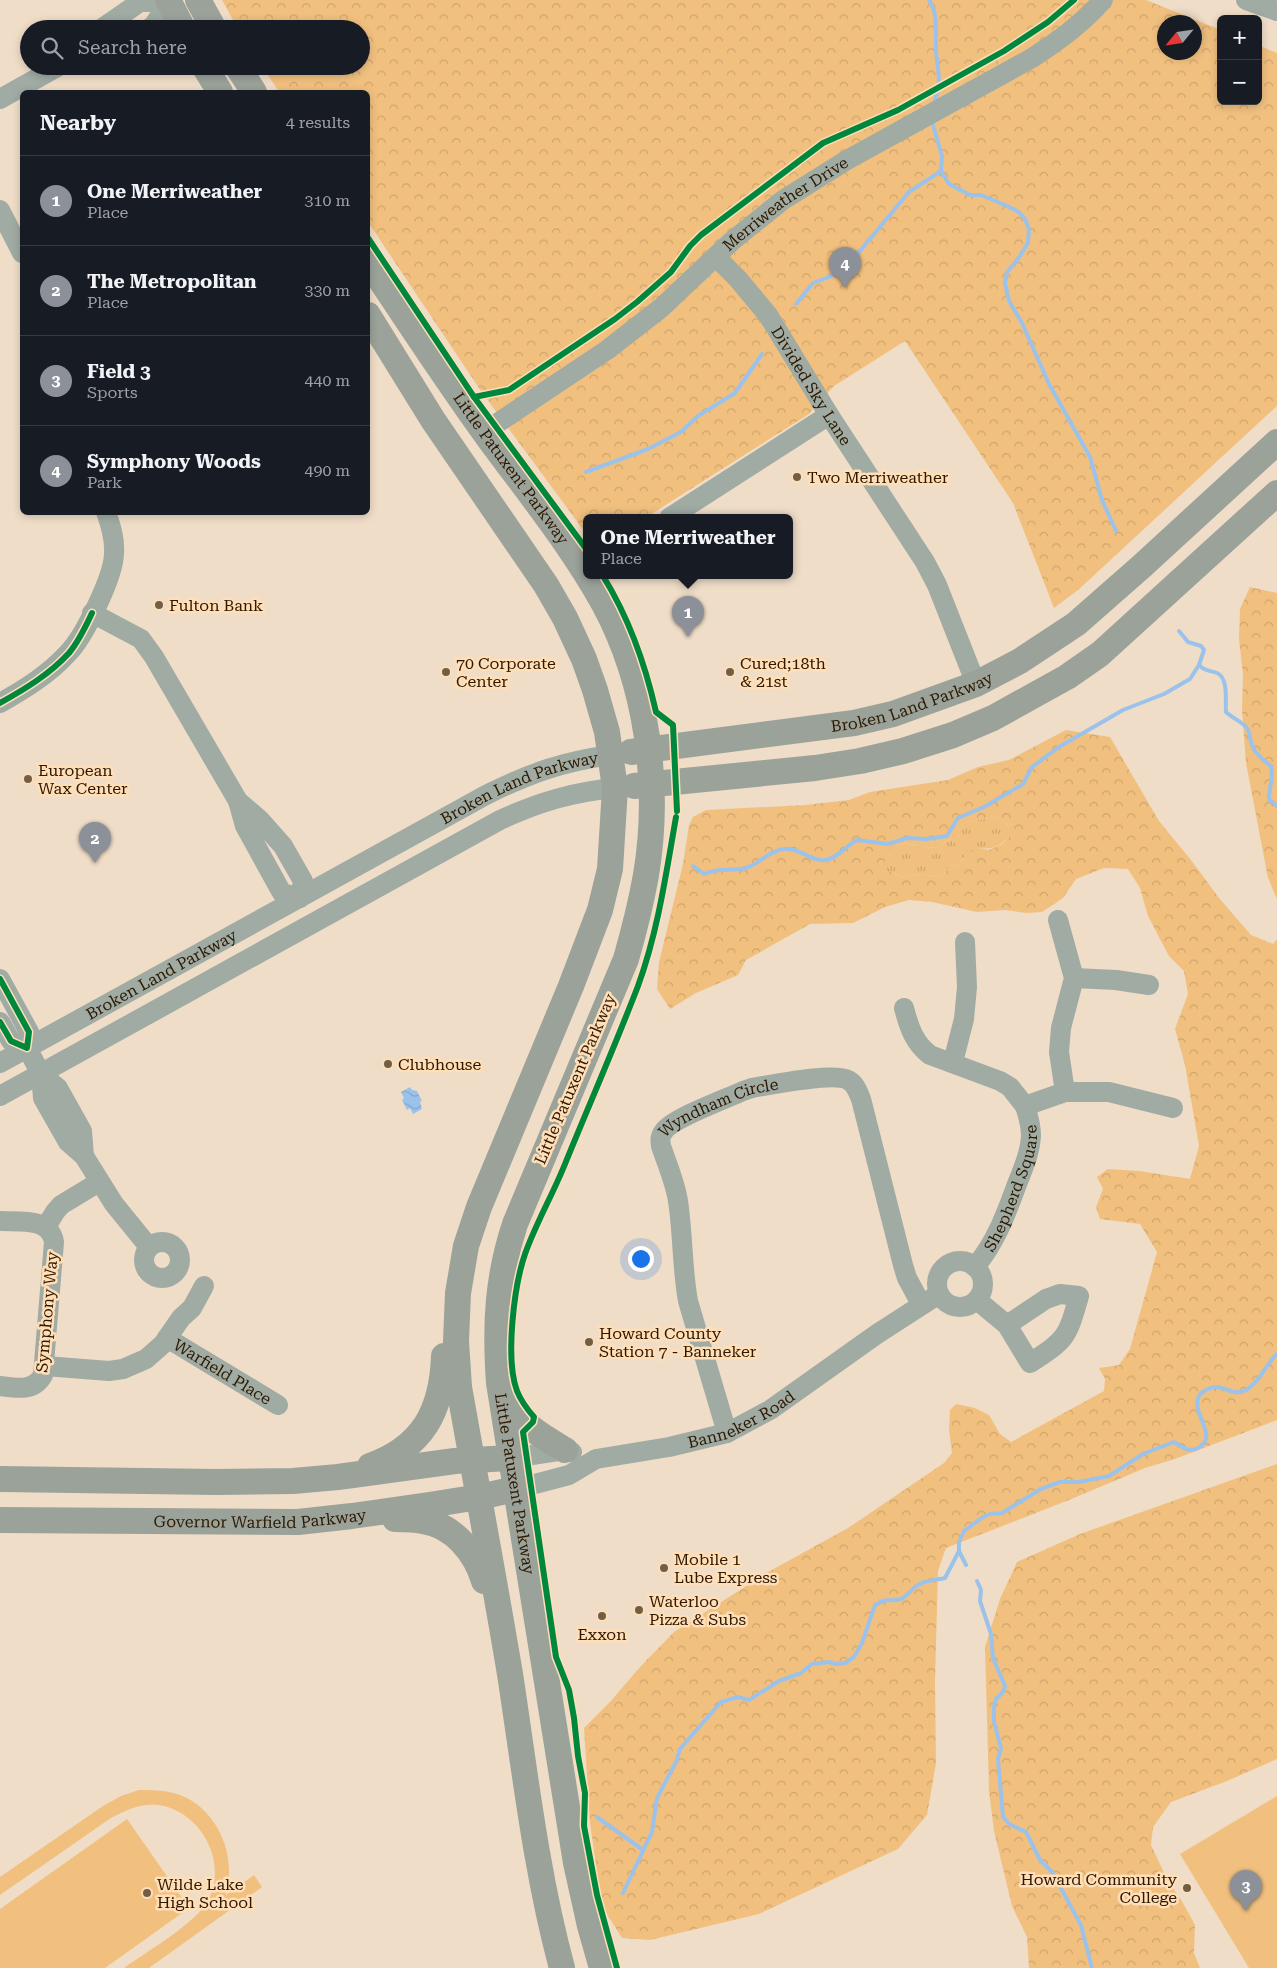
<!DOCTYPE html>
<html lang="en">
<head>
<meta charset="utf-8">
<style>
	body { margin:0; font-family:"Roboto Serif",serif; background:#20242c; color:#f1f3f6 }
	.controls { position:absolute; right:15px; top:15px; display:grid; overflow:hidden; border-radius:8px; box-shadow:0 2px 8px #0003 }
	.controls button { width:45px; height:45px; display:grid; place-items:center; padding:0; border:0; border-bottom:1px solid #363941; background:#171b24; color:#f1f3f6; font:25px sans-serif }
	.compass { position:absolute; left:1157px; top:15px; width:45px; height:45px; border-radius:50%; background:#171b24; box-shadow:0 2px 8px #0003; rotate:241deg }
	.you { position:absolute; left:640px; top:1258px; width:18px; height:18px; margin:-12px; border:4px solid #fff; border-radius:50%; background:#1a73e8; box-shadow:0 0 0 8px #1a73e833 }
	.badge { display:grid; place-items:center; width:32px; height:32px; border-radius:50%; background:#8c9099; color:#fff; font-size:16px; font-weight:700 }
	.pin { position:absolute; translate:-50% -41px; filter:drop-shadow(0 1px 2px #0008) }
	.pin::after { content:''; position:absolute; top:26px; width:18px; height:15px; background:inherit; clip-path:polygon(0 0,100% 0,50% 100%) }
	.popup { position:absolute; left:583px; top:514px; width:210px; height:65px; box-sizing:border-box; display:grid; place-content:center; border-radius:8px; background:#171b24; filter:drop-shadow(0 1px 4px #0005); font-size:16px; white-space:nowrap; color:#9ea1a6 }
	.popup b { font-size:19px; color:#f1f3f6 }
	.popup::after { content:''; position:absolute; left:50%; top:100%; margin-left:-10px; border:10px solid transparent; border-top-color:#171b24 }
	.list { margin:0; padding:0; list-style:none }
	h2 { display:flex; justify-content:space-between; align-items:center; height:65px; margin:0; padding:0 20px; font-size:21px }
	h2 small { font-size:16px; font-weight:400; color:#9ea1a6 }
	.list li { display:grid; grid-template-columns:32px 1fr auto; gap:15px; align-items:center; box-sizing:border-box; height:90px; padding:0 20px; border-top:1px solid #363941 }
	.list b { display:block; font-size:19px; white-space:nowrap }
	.list p { margin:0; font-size:16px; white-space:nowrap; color:#9ea1a6 }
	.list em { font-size:16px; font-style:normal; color:#9ea1a6 }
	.icon { flex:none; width:28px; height:28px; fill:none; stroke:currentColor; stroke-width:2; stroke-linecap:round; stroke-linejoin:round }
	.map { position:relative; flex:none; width:1277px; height:1968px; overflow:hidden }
	.search { position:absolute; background:#171b24; box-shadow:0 2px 8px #0003; left:20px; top:20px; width:350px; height:55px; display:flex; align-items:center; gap:12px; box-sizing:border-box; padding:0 18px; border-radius:28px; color:#9ea1a6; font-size:19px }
	.panel { position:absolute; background:#171b24; box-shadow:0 2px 8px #0003; left:20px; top:90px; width:350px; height:425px; border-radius:8px }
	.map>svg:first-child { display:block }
	.grass { fill:url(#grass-tufts) }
	.forest { fill:url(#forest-crowns); fill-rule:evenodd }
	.pitch { fill:#f1c07f }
	.water { fill:url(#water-waves) }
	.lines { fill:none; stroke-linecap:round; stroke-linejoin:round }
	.stream { stroke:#9bc2eb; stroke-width:4 }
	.minor { stroke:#a0aba4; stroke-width:20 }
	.major { stroke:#9ba29a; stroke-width:26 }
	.cycleway-casing { stroke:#ffdeb8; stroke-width:9 }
	.cycleway { stroke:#00873e; stroke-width:6 }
	.poi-dot { fill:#715e46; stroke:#ffdeb8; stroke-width:2 }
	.labels { text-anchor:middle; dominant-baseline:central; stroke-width:5; stroke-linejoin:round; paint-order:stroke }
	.street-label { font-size:16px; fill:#2d1900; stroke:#ffdeb8 }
	.poi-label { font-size:16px; fill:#2d1900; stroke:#ffdeb8; text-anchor:start }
</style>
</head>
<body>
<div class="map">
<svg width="1277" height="1968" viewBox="0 0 1277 1968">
	<defs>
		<pattern id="grass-tufts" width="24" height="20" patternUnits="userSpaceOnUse" patternTransform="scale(1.25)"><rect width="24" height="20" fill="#f1c07f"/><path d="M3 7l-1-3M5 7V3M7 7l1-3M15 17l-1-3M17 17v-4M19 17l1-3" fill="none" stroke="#cfa46c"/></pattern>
		<pattern id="forest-crowns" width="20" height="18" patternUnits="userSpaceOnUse" patternTransform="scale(1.25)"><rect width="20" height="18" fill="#f1c07f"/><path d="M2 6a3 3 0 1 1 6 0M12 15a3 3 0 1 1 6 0" fill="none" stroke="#cfa46c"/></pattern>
		<pattern id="water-waves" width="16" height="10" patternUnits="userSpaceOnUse" patternTransform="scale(1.25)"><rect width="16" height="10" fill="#9bc2eb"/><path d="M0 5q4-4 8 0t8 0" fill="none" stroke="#86a6c8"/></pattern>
	</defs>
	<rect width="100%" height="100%" fill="#efddc8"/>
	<path class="grass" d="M993 817 1003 820 1009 827V837C999 847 991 850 978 848L963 858 959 865 949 867 944 874 938 877 920 874 900 878 894 872H886L881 867 891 848 902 843 935 848 954 837 956 831 964 823Z"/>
	<g class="forest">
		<path d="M222 0H1146L1221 30V101H1258V45L1277 53V406L1078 590 1054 608 1013 503 905 341 834 386 809 414 645 518H587V535L481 391 368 222V92H279L262 66H361V29H238ZM1164 22H1194V52H1164Z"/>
		<polygon points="1250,587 1277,593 1277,899 1268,878 1246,763 1242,710 1243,675 1239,639 1240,609"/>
		<path d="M1066 730 1110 737 1159 821 1191 860 1219 898 1251 935 1273 944 1277 939V1420L1175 1459 1145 1468 1069 1500 946 1548 938 1571 935 1681 936 1763 927 1815 898 1849 759 1914 650 1940 622 1938 602 1906 590 1823 584 1728 610 1702 640 1667 674 1632 770 1571 848 1528 944 1463 952 1453 949 1430 950 1410 956 1404 975 1408 989 1415 1000 1434 1011 1442 1104 1391 1105 1379 1099 1368 1119 1365 1130 1349 1157 1252 1140 1224 1100 1219 1096 1207 1103 1189 1097 1177 1108 1169 1139 1171 1190 1179 1199 1146 1185 1065 1175 1029 1188 994 1184 971 1169 956 1161 941 1148 916 1140 888 1128 869 1104 868 1076 879 1063 898 1042 912 1026 913 1005 910 977 912 932 902 909 900 885 907 853 923 810 924 746 960 738 975 696 993 670 1009 657 989 659 962 683 864 689 825 693 817 706 810 805 805 849 800 870 792 948 780 978 767 1009 760ZM993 817 1003 820 1009 827V837L1002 844 989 850 978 848 967 852 959 865 949 867 944 874 938 877 920 874 900 878 894 872H886L882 867 891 848 902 843 935 848 954 837 957 831 964 823Z"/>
		<polygon points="1277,1464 1277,1759 1227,1781 1171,1802 1153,1827 1151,1845 1167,1879 1183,1903 1195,1925 1194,1953 1200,1968 1029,1968 1027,1937 1012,1906 994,1831 989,1791 985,1647 1000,1599 1017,1562 1080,1534"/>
	</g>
	<g class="pitch">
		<path d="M139 1790C150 1790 162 1790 173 1793 208 1801 230 1839 229 1872 229 1880 227 1888 226 1895L254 1875 262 1887 149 1968H124C146 1952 198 1922 209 1899 228 1860 199 1810 158 1805 141 1803 126 1810 111 1818L0 1895V1877L103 1806 121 1796Z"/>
		<polygon points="1277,1796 1277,1968 1249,1968 1180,1854"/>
		<polygon points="127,1819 189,1908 105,1968 0,1968 0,1909"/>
	</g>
	<polygon class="water" points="410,1087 412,1090 417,1091 422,1101 420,1102 422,1109 413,1114 410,1108 407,1110 402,1100 404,1098 401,1092"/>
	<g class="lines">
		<g class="stream">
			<path d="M929 0C939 15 935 32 936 49 937 70 943 82 934 103"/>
			<polyline points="933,120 933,125 942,156 941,171 949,184 970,195 981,195 1007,206 1019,212 1025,219 1029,229 1028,243 1018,259 1007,272 1005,283 1009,301 1022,323 1049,384 1090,457 1102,500 1116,531"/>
			<polyline points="796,304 813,283 829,277 850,263 909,192 941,171"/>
			<polyline points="586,472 648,449 681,432 698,416 735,393 762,354"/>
			<path d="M1179 631 1188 642 1201 646 1204 650 1199 665C1205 672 1210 670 1217 673 1229 678 1225 702 1226 712 1232 718 1241 721 1246 727 1251 733 1249 739 1252 745 1256 755 1263 760 1271 766 1274 779 1269 786 1269 799L1277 806"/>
			<path d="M693 866 704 874C719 867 732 872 746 868 759 864 770 850 784 849 799 847 811 862 825 860 837 859 847 845 857 840L888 844 907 838 927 839 947 836 958 818 984 807 1023 784 1032 767 1059 747 1123 710 1164 694 1190 679 1199 665"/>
			<path d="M966 1565 959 1551V1542L964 1531 983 1517 990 1514 1002 1513 1041 1489 1060 1482H1079L1109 1476 1143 1454 1174 1442C1182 1447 1189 1453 1198 1448 1220 1435 1190 1414 1199 1396 1201 1392 1204 1391 1208 1389 1221 1382 1229 1395 1241 1392 1257 1388 1265 1365 1277 1354"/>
			<polyline points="977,1581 981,1590 980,1601 991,1634 993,1658 1005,1686 1003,1692 996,1699 994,1706 994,1722 1001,1748 998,1759 1003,1817 1009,1824 1026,1832 1040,1860 1052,1872 1081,1925 1092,1968"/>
			<polyline points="597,1817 643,1850"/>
			<path d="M623 1893 652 1832 657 1798 676 1762 680 1749 721 1702 738 1697 749 1700 779 1681 801 1673 812 1664 829 1662 836 1664 845 1663 854 1657 862 1643 875 1605C890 1596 889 1603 901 1599 907 1597 912 1588 918 1585 925 1580 937 1580 945 1578L959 1551"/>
		</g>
		<g class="minor">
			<polyline points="1246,0 1277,11"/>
			<polyline points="101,29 140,2 169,2"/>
			<polyline points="148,29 153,26 169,2 172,0"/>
			<polyline points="0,99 59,66"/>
			<polyline points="0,210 22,253"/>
			<path id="s1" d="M716 257 738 279 768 315 829 415 925 562 937 585 976 684"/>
			<path id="s2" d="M484 432 607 350 661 308 732 241 783 200 847 160 1032 58C1059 41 1082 24 1103 0"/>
			<polyline points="669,518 829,415"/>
			<polyline points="92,613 141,639 154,657 238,801 245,826 282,893 300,898 303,881 283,846 259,819 238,801"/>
			<path d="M0 703C25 689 49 674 68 653 84 637 114 576 114 553 115 539 111 526 106 512"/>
			<polyline points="1074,978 1116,980 1149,985"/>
			<polyline points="0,979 29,1032 27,1048 41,1074 43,1098 68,1142 84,1156 114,1204 149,1247"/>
			<path d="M904 1008C909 1027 914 1043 930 1055L1000 1081 1010 1087 1025 1106 1065 1092 1059 1052 1061 1028 1074 978 1058 920"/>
			<polyline points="0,1022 11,1041 27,1048"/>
			<polyline points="953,1062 964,1019 967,987 965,942"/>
			<path id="s3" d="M0 1063 486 795C530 773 562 762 610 755"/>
			<polyline points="41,1074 58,1088 82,1131 84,1156"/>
			<polyline points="1065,1092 1109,1092 1173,1108"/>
			<path d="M0 1096 500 820C539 802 573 792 615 788"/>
			<path d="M0 1221C19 1222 50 1217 54 1242L43 1375C34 1392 16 1388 0 1386"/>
			<polyline points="46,1227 55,1212 61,1205 99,1182"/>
			<circle cx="162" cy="1260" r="18"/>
			<circle cx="960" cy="1284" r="23"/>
			<path id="s4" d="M975 1267C996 1242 1006 1214 1017 1184 1023 1169 1030 1153 1031 1136 1031 1126 1028 1115 1025 1106"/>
			<path d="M977 1300 1007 1325 1030 1363C1067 1339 1067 1338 1079 1296L1060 1294 1046 1299 1007 1325"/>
			<path id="s5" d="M167 1338 278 1405"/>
			<polyline points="45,1366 109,1371 123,1369 146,1359 163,1344 181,1318 192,1308 204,1286"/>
			<path id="s6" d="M727 1433 688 1301C682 1268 683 1234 678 1201 675 1182 667 1164 661 1146 660 1140 660 1136 664 1131 673 1118 726 1099 743 1091L752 1088C771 1085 833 1072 848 1080 856 1084 858 1092 861 1099L903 1265 907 1278 921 1304"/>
			<polyline points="512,1458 565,1450 572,1452"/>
			<path id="s7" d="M516 1489 569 1475 596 1459 669 1447 727 1433 770 1410 877 1334 939 1294"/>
		</g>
		<g class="major">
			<polyline points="168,0 183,29"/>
			<polyline points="198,0 214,29"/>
			<polyline points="204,66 220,92"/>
			<polyline points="237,66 254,92"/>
			<path id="s8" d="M368 261C408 321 447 381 490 440 529 493 572 546 604 604 647 684 661 785 646 875 641 903 634 931 626 959L515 1224C497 1278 495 1326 499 1383L576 1863 590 1926 602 1968"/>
			<path d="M368 315 433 420 546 585 565 618 584 659 595 690 607 732 615 788 610 869 600 910 571 986 479 1207 466 1246 458 1293 456 1341 459 1387C476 1483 494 1578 510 1674 525 1772 536 1872 562 1968"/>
			<path id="s9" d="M631 752 854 723 893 714 976 684 1020 661 1076 624 1142 566 1277 442"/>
			<polyline points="634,786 815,768 860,761 903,751 953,735 993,718 1067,677 1100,654 1277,493"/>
			<path d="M504 1392C523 1426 533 1431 565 1450"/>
			<path d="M370 1466C423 1447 442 1411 444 1356"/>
			<polyline points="0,1479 216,1482 293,1481 338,1477 455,1461 512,1458"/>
			<path d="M395 1519C404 1519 414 1519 423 1521 454 1525 476 1554 484 1581"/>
			<path id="s10" d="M0 1520 298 1522 352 1516 429 1505 479 1497 516 1489"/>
		</g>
		<g class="cycleway-casing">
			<g id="cycleway">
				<polyline points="368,238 474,397 587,550"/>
				<polyline points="474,397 509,390 615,319 637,302 671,272 690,246 701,235 823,143 898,110 1004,51 1048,22 1074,0"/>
				<path d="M603 576C629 618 645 663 656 712L673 725 677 811"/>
				<path d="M0 703C25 689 50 674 69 653 79 641 86 626 92 613"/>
				<polyline points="0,979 29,1032 27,1048 11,1041 0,1022"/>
				<path d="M617 1968 597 1895 584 1826 585 1793 578 1756 574 1718 569 1690 556 1657 523 1432 533 1422 534 1417C527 1409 521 1401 517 1391 505 1359 514 1286 525 1254 536 1223 553 1194 565 1164 589 1105 615 1046 638 986 658 931 666 874 676 817"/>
			</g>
		</g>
		<use href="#cycleway" class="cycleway"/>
	</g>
	<g class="poi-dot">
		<circle cx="797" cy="477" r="5"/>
		<circle cx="159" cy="605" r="5"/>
		<circle cx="446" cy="672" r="5"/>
		<circle cx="730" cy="672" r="5"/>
		<circle cx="28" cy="779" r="5"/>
		<circle cx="388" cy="1064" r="5"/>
		<circle cx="589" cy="1342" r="5"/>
		<circle cx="664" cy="1568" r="5"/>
		<circle cx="639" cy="1610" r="5"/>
		<circle cx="602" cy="1616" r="5"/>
		<circle cx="1187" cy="1888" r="5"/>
		<circle cx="147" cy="1893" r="5"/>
	</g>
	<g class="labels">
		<g class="street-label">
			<text stroke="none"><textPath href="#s2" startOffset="379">Merriweather Drive</textPath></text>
			<text stroke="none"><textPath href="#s1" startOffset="161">Divided Sky Lane</textPath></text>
			<text stroke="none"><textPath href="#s8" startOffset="252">Little Patuxent Parkway</textPath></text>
			<text stroke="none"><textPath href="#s9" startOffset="286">Broken Land Parkway</textPath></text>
			<text stroke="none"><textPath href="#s3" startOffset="589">Broken Land Parkway</textPath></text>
			<text stroke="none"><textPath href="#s3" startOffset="184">Broken Land Parkway</textPath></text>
			<text transform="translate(575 1079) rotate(-67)">Little Patuxent Parkway</text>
			<text stroke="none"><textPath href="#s6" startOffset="372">Wyndham Circle</textPath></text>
			<text stroke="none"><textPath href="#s4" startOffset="88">Shepherd Square</textPath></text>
			<text transform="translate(47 1312) rotate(-85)">Symphony Way</text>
			<text stroke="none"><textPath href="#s5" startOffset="65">Warfield Place</textPath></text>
			<text stroke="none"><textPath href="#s7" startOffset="238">Banneker Road</textPath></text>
			<text stroke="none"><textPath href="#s8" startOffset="1332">Little Patuxent Parkway</textPath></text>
			<text stroke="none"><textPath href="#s10" startOffset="260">Governor Warfield Parkway</textPath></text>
		</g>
		<g class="poi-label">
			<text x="807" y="477">Two Merriweather</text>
			<text x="169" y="605">Fulton Bank</text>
			<text x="456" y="663">70 Corporate<tspan x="456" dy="18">Center</tspan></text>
			<text x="740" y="663">Cured;18th<tspan x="740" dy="18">&amp; 21st</tspan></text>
			<text x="38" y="770">European<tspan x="38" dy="18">Wax Center</tspan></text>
			<text x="398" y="1064">Clubhouse</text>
			<text x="599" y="1333">Howard County<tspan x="599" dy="18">Station 7 - Banneker</tspan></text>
			<text x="674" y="1559">Mobile 1<tspan x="674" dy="18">Lube Express</tspan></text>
			<text x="649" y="1601">Waterloo<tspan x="649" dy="18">Pizza &amp; Subs</tspan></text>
			<text x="602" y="1634" text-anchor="middle">Exxon</text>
			<text x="1177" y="1879" text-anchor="end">Howard Community<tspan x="1177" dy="18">College</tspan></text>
			<text x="157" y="1884">Wilde Lake<tspan x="157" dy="18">High School</tspan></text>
		</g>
	</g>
</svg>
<div class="controls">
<button>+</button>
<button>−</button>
</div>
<svg class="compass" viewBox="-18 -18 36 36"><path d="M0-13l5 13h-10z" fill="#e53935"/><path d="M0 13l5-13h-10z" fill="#9ea1a6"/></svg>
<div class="you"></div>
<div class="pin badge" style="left:688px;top:637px">1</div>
<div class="popup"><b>One Merriweather</b>Place</div>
<div class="pin badge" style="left:95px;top:863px">2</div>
<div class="pin badge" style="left:1246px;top:1911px">3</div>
<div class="pin badge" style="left:845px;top:288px">4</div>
<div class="search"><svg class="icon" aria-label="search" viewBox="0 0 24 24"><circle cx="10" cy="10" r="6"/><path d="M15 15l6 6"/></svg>Search here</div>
<section class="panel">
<h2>Nearby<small>4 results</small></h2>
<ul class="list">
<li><span class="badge">1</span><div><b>One Merriweather</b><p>Place</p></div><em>310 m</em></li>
<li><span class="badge">2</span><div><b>The Metropolitan</b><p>Place</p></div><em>330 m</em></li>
<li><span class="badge">3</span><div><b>Field 3</b><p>Sports</p></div><em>440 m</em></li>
<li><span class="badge">4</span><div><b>Symphony Woods</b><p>Park</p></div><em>490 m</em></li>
</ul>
</section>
</div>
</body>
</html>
